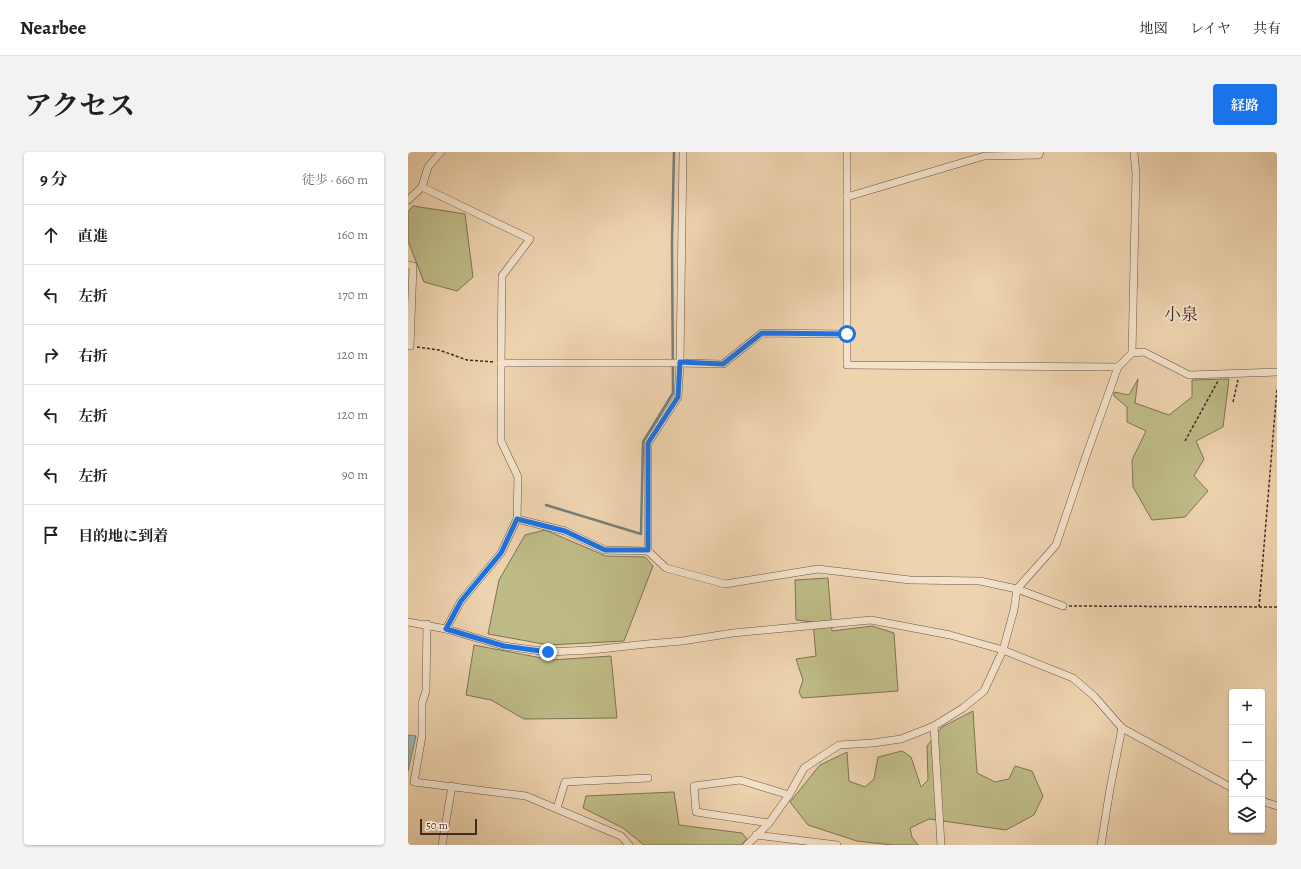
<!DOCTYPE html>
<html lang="ja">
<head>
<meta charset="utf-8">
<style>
	body { margin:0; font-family:Alegreya,"Noto Serif JP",serif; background:#f2f2f2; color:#202124 }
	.controls { position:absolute; right:12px; bottom:12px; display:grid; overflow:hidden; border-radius:4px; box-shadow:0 1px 3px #0004 }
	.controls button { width:36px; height:36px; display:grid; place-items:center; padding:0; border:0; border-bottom:1px solid #e0e0e0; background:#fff; color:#202124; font:20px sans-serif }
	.scale { position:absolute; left:12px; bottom:10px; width:57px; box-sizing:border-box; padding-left:4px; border:2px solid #402b23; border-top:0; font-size:11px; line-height:14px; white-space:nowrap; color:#402b23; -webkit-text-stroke:3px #f4e2cb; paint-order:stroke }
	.stop { position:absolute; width:12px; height:12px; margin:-9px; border:3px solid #1a73e8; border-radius:50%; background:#fff }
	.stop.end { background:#1a73e8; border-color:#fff; box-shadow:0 1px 4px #0008 }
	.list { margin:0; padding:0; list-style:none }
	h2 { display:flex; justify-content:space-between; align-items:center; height:52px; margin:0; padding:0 16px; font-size:17px }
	h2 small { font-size:13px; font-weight:400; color:#757577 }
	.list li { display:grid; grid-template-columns:26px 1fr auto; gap:12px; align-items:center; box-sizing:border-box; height:60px; padding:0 16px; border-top:1px solid #e0e0e0 }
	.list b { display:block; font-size:15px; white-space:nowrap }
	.list em { font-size:13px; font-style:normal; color:#757577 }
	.icon { flex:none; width:22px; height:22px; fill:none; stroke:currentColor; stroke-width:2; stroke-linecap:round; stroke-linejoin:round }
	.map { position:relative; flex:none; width:869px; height:693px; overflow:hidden; border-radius:4px }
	header { display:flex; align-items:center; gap:24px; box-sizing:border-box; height:56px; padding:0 20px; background:#fff; border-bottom:1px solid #e0e0e0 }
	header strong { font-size:19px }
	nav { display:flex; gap:22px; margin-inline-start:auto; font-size:14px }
	.intro { display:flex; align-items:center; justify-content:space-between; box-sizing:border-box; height:96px; padding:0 24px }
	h1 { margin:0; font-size:28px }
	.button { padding:10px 18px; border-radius:4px; background:#1a73e8; color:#fff; font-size:14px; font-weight:700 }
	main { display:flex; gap:24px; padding:0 24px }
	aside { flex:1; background:#fff; border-radius:4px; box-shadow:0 1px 3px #0004 }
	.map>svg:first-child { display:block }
	.green { fill:#bebb87; stroke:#7f7355 }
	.water { fill:#9cb6b4; stroke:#777e7a }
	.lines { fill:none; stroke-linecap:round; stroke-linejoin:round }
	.stream { stroke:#777e7a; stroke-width:2.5 }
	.minor-casing { stroke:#6c5546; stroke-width:8 }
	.path { stroke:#402b23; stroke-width:1.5; stroke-dasharray:3 2; stroke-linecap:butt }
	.minor { stroke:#f4e2cb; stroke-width:7 }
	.route { stroke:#1a73e8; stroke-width:5 }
	.labels { text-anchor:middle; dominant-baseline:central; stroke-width:4; stroke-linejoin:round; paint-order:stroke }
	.neighbourhood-label { font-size:17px; fill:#402b23; stroke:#f4e2cb }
</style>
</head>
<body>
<header>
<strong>Nearbee</strong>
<nav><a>地図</a><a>レイヤ</a><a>共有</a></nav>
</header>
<div class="intro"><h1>アクセス</h1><a class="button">経路</a></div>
<main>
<aside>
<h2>9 分<small>徒歩 · 660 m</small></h2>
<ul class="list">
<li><svg class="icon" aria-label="ahead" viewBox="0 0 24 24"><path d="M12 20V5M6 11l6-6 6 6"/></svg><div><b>直進</b></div><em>160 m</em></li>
<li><svg class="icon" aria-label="left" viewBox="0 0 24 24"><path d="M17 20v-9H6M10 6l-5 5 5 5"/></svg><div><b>左折</b></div><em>170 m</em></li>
<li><svg class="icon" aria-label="right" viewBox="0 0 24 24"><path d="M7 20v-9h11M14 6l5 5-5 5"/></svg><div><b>右折</b></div><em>120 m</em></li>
<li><svg class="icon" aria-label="left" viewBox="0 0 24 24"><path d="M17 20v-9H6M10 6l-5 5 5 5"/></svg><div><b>左折</b></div><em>120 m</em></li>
<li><svg class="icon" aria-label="left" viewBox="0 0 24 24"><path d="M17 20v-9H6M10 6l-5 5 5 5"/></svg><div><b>左折</b></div><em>90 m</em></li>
<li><svg class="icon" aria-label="arrive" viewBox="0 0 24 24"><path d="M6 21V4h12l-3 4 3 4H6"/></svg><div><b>目的地に到着</b></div></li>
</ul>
</aside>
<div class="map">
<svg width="869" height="693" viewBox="0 0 869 693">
	<rect width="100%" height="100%" fill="#eed3af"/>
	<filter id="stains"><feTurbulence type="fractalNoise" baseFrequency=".005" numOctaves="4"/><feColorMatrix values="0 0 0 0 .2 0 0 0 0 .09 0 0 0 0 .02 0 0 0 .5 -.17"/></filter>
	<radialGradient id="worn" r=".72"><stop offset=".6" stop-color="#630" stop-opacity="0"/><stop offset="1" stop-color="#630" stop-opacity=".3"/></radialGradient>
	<g class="green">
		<polygon points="5,54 57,62 65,125 49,139 16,130 0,89 0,60"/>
		<polygon points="730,227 727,251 761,263 784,245 784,228 821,227 815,275 788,289 796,307 786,324 800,339 777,365 744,368 725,335 724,308 738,279 719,270 719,255 706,244 706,240 721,243"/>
		<polygon points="137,378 198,404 237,405 245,414 216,489 141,493 80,482 91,428 117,383"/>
		<polygon points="420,426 424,479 464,474 486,481 490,539 394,546 391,540 395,528 388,507 408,504 405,470 388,468 387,428"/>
		<polygon points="66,493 144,508 203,504 209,566 116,567 83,548 58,543"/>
		<polygon points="565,559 569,621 587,630 601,627 607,614 624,619 635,644 626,663 598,678 521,667 502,676 504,685 510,693 484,693 449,689 400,673 382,650 412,613 439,600 441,629 457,635 466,627 470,605 494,599 503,605 513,635 520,628 519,594 534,575"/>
		<polygon points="266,640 271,673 334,681 339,687 333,693 236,693 215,676 175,656 178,644"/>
	</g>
	<polygon class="water" points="0,583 8,584 0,619"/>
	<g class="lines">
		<polyline class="stream" points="138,353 233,382 235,290 265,241 264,91 266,0"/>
		<g class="minor-casing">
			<g id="minor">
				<polyline points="439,0 439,213 710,215"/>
				<polyline points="14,35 122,87 94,124 93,211 93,289 110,325 109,367 93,401 53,449 38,477"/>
				<polyline points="439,45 576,4 631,3 632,0"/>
				<polyline points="0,48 14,35 20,15 33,0"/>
				<polyline points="0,113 5,114 2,194 0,194"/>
				<polyline points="724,201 736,200 781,223 869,220"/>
				<polyline points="93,211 272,211 315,212 354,181 439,182"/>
				<polyline points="109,367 157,379 197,398 240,399 258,416 317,432 410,417 502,428 572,429 609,437 655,454"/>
				<polyline points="240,399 240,291 270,245 272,211 275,0"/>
				<polyline points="0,470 38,477 96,494 140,500 183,498 239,492 274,489 325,481 463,468 542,483 595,498 665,526 686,544 714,576 824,636"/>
				<polyline points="19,472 18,539 14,551 14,584 6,630 118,644 213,684 221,693"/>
				<polyline points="526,574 533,693"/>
				<polyline points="854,649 869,654"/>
				<polyline points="149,656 157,630 240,626"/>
				<polyline points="361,671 288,660 286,634 332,628 381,643"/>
				<polyline points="348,683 429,693"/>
				<polyline points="34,693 44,634"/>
				<polyline points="339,693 361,671 381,643 396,616 431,593 465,591 493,587 526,574 555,556 576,539 595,498 606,458 609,437 648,393 678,304 710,215 724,201 728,22 726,0"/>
				<polyline points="693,693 702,637 714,576"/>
			</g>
		</g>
		<g class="path">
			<polyline points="9,195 31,198 59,208 87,210"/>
			<polyline points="825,250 830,228"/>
			<polyline points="777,289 810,229"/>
			<polyline points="661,454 869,455"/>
			<polyline points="851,455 869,236"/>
		</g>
		<use href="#minor" class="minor"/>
	</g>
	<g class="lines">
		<polyline class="route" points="140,500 96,494 38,477 53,449 93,401 109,367 157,379 197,398 240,398 240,291 270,245 272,210 315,212 354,181 439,182"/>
	</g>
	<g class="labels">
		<g class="neighbourhood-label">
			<text x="773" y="162">小泉</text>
		</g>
	</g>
	<rect width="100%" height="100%" filter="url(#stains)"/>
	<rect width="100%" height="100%" fill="url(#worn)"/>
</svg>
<div class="controls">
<button>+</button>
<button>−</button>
<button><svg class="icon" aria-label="locate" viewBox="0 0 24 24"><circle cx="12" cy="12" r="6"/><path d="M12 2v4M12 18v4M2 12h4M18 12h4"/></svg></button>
<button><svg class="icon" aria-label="layers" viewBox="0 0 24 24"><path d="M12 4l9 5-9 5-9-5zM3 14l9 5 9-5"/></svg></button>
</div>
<div class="scale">50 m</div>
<div class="stop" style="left:439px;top:182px"></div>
<div class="stop end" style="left:140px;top:500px"></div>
</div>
</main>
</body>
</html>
